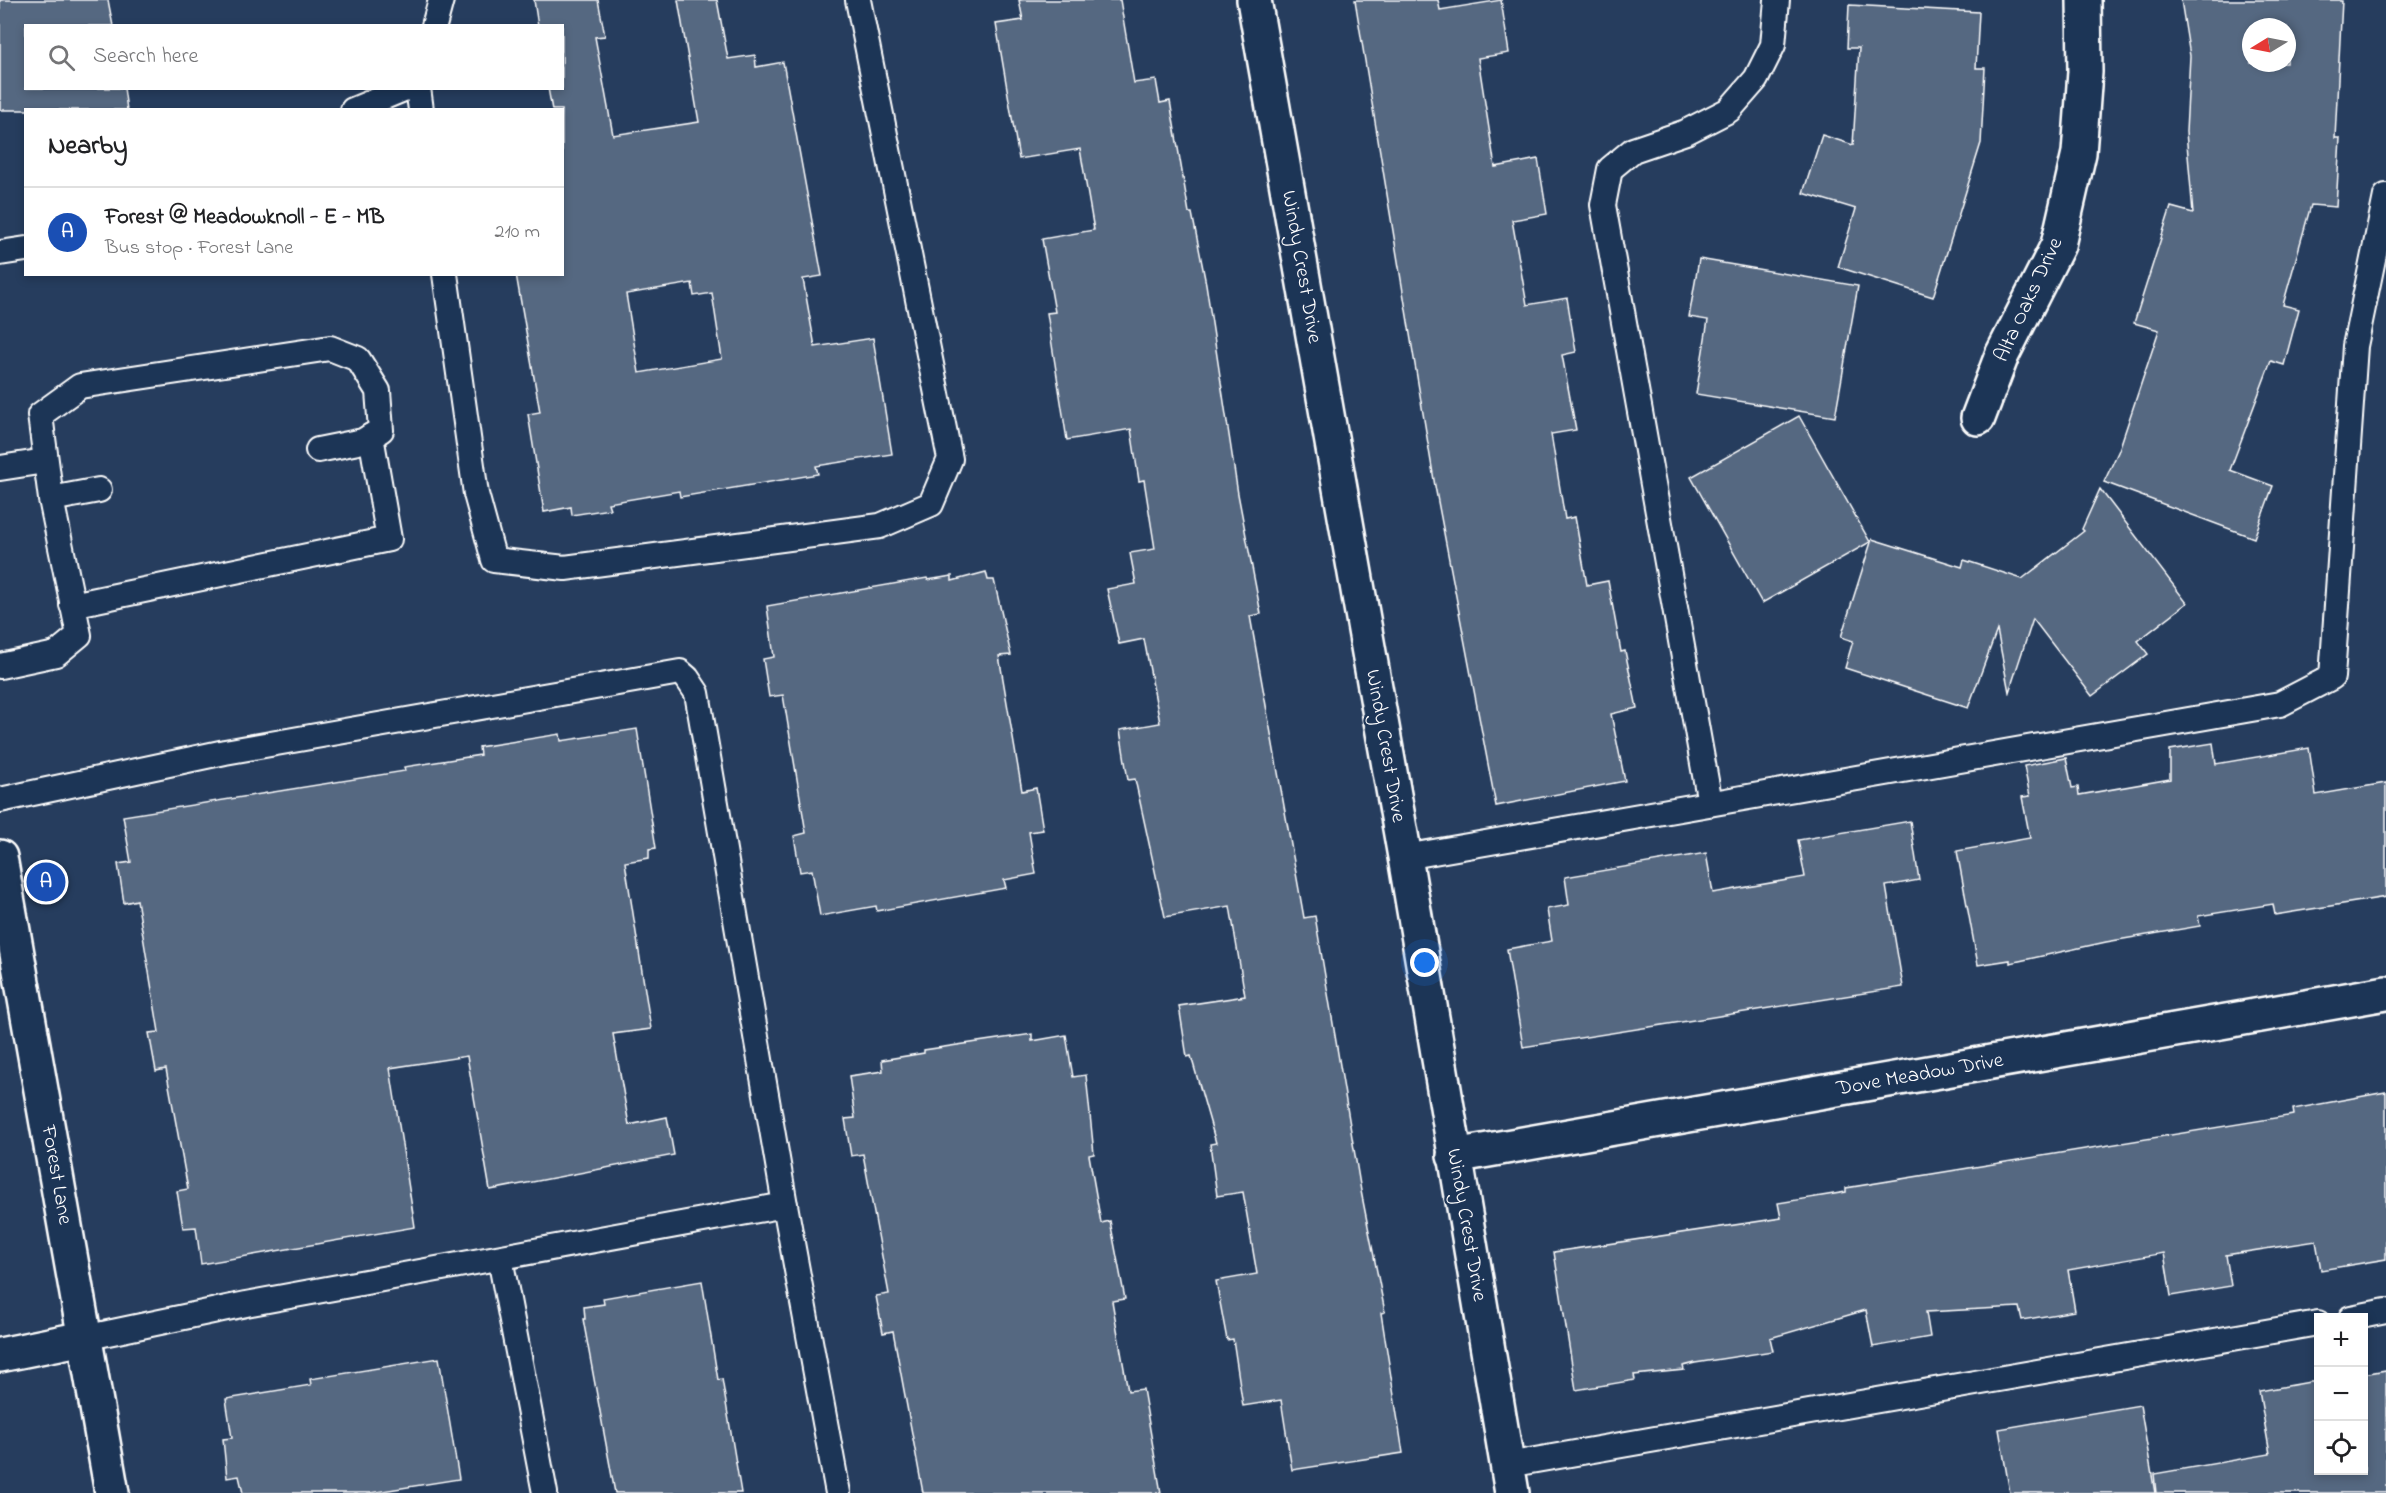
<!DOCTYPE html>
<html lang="en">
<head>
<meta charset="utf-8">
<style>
	body { margin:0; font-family:"Indie Flower",sans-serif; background:#f6f6f6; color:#202124 }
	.controls { position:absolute; right:18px; bottom:18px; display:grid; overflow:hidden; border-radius:0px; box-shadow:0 3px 9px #0003 }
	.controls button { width:54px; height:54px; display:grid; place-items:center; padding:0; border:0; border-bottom:2px solid #e0e0e0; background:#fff; color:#202124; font:30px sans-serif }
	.compass { position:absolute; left:2242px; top:18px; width:54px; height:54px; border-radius:50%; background:#fff; box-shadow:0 3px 9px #0003; rotate:260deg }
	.you { position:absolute; left:1425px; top:963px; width:21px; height:21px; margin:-15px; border:4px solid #fff; border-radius:50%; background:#1a73e8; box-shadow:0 0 0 9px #1a73e833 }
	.badge { display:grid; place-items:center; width:39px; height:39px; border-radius:50%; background:#111827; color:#fff; font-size:20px; font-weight:700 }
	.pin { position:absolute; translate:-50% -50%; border:3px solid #fff; box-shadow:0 2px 6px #0006 }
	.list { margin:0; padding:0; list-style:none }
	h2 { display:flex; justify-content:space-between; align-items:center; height:78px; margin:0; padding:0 24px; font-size:26px }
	h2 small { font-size:20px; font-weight:400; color:#757577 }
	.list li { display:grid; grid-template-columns:39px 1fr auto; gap:18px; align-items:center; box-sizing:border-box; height:90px; padding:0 24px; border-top:2px solid #e0e0e0 }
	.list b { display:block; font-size:22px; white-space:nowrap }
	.list p { margin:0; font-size:20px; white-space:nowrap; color:#757577 }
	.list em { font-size:20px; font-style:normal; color:#757577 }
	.icon { flex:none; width:33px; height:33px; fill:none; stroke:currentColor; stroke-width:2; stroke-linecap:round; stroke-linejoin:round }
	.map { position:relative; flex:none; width:2386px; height:1493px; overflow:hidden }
	.search { position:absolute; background:#fff; box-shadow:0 3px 9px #0003; left:24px; top:24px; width:540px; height:66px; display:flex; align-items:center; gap:15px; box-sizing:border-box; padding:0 21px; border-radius:0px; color:#757577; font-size:22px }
	.panel { position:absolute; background:#fff; box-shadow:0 3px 9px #0003; left:24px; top:108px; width:540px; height:168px; border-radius:0px }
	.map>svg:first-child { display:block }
	.building { fill:#556781; stroke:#fff; stroke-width:1.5; fill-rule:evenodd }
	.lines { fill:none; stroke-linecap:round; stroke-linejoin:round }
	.service-casing { stroke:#fff; stroke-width:28 }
	.minor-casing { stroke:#fff; stroke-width:38 }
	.secondary-casing { stroke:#fff; stroke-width:38 }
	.service { stroke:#1d3557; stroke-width:24 }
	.minor { stroke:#1d3557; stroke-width:33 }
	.secondary { stroke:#1d3557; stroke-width:33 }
	.labels { text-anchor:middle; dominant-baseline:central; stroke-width:4.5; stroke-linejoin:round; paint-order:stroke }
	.street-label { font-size:21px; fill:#fff; stroke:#1d3557 }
</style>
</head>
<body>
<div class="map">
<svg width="2386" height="1493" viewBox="0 0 2386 1493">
	<rect width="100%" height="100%" fill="#263d5e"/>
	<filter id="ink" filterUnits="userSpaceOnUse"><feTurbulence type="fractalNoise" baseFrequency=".0167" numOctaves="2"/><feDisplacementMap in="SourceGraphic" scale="12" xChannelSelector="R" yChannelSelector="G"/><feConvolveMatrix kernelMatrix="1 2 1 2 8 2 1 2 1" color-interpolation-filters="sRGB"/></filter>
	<g filter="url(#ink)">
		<g class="building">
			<polygon points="0,0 108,0 113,26 26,26 26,88 124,88 127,110 0,110"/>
			<path d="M534 0H598L605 36 595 37 613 135 699 122 678 0H717L728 59 755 55 756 67 783 62 822 276 803 279 815 347 873 338 892 454 816 466 818 474 680 497 679 491 608 503 610 509 572 515 571 507 544 512 528 414 540 412 516 274H562V110H552L548 88H562V26H538ZM692 283 694 296 712 293 722 359 639 373 626 294Z"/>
			<polygon points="1019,0 1120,0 1134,83 1156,80 1160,103 1170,101 1189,213 1192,213 1206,284 1238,494 1261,614 1250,616 1304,918 1315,916 1361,1191 1385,1312 1381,1313 1403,1453 1292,1470 1281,1400 1243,1406 1233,1339 1227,1340 1216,1281 1257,1274 1243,1192 1217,1196 1210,1144 1216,1143 1191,1056 1187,1057 1179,1006 1245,996 1230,906 1165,917 1135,779 1128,780 1120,730 1160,723 1144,639 1119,644 1107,589 1136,584 1130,553 1155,549 1144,480 1139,481 1131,429 1067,440 1047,313 1055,312 1042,239 1094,230 1080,149 1019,159 996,24 1023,20"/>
			<polygon points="1355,0 1438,0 1440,10 1501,0 1509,53 1478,58 1495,167 1538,159 1547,214 1512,220 1527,305 1567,298 1576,352 1562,355 1576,430 1551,434 1565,519 1575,517 1587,585 1608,581 1621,652 1625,651 1637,708 1611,714 1625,781 1496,806 1435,486"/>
			<path d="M2181 0H2342L2335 138H2340L2336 207 2311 205 2283 305 2299 309 2284 365 2271 361 2230 470 2273 486 2254 538 2104 482 2119 450 2159 330 2134 323 2171 207 2193 213 2186 132 2190 56ZM2251 27H2287V63H2251Z"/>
			<polygon points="1849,5 1979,12 1976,68 1985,68 1981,143 1933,297 1838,267 1856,209 1803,193 1822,135 1853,145 1859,48 1847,48"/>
			<polygon points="1699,259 1858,286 1835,417 1696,394 1708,320 1689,317"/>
			<polygon points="1799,416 1870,542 1762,603 1691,477"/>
			<polygon points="2100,489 2187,603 2138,641 2148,654 2092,696 2033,619 2009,692 1997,630 1968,708 1845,668 1853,641 1841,637 1872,539 1962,567 1964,560 2022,579 2084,531 2082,529"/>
			<polygon points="986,572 988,580 994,580 1011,655 999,656 1022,791 1036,788 1043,830 1029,832 1036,874 1004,880 1006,888 877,911 876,906 820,916 812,870 800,872 794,836 806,833 783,695 769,697 763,659 774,657 767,606 927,578 928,580 952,576 952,581"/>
			<polygon points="637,729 656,848 649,849 649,858 625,862 651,1029 613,1034 629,1125 667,1117 674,1155 490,1190 467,1056 390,1068 415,1227 201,1264 196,1227 183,1228 177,1191 188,1189 166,1069 156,1071 149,1033 159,1032 137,900 124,903 118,864 131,862 123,816 405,771 404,767 480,755 479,747 560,734 561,741"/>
			<polygon points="2213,743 2216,764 2309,748 2316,795 2386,783 2386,897 2275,915 2273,904 2198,916 2200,926 2106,942 2010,963 2010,960 1978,965 1957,851 2030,838 2022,797 2030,796 2024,766 2066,758 2072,788 2078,787 2079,795 2170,779 2170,750"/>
			<polygon points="1910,821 1919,880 1886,886 1903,987 1523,1047 1507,949 1552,941 1547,909 1569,905 1565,877 1706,853 1713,893 1805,877 1798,840"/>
			<polygon points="1032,1034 1032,1041 1066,1035 1073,1077 1086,1075 1094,1154 1089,1155 1101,1223 1110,1221 1125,1299 1112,1301 1128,1391 1143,1389 1161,1493 923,1493 893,1331 883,1333 876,1296 889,1294 863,1154 851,1156 845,1119 855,1118 849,1076 883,1071 882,1060 924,1053 924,1050"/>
			<polygon points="2386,1092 2386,1259 2321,1270 2316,1241 2226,1255 2231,1286 2171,1296 2164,1253 2068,1270 2075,1311 2022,1320 2019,1307 1926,1312 1930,1337 1873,1347 1866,1310 1770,1338 1773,1351 1695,1363 1683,1366 1684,1370 1634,1375 1635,1380 1576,1390 1554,1252 1781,1218 1778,1203 1846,1192 1846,1188 2294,1115 2293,1109"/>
			<polygon points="702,1281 718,1380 722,1379 741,1493 615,1493 583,1319 585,1319 584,1307 604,1304 603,1298"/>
			<polygon points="439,1358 459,1479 370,1493 243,1493 239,1476 227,1478 223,1439 232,1438 226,1399 311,1385 310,1379"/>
			<polygon points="2386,1370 2386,1493 2156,1493 2154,1474 2270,1454 2259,1391 2310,1382 2319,1382 2319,1470 2364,1470 2364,1374"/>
			<polygon points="2140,1405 2155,1493 2010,1493 1999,1429"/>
		</g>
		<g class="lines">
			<g class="service-casing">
				<g id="service">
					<polyline points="434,26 441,0"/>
					<polyline points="418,88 421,110"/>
					<polyline points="353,110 406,88"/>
					<polyline points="0,253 26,249"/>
					<polyline points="445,274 476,494 494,560 565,568 880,526 931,504 950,459 858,0"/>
					<polyline points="0,468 45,461"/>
					<polyline points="51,499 99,490"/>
					<polyline points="72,605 389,539 371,436"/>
					<polyline points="0,666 56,654 79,635 51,499 40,415 80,386 330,348 358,359 378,391 381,430 363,441 318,450"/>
					<polyline points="0,800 225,752 680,672 687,678 697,693 785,1205 246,1304 84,1338"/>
					<polyline points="1710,803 1603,205 1610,169 1633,150 1686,132 1729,110 1756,79 1773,45 1777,0"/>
					<polyline points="1405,857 2280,704 2332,677 2355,346 2386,196"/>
					<polyline points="785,1205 838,1493"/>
					<polyline points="500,1258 545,1493"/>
					<polyline points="2351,1318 2386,1311"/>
					<polyline points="1507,1465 2318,1323"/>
				</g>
			</g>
			<g class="minor-casing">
				<g id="minor">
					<polyline points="1254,0 1405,857 1512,1493"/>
					<polyline points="1978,418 2002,355 2058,245 2079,153 2085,72 2084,0"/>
					<polyline points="1454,1156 2386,993"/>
				</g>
			</g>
			<g class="secondary-casing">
				<g id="secondary">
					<polyline points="0,857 112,1493"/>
					<polyline points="0,1355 84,1338"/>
				</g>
			</g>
			<use href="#service" class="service"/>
			<use href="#minor" class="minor"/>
			<use href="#secondary" class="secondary"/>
		</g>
	</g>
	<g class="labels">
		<g class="street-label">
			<text transform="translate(1301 267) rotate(80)">Windy Crest Drive</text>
			<text transform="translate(2029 300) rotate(-65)">Alta Oaks Drive</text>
			<text transform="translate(1385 746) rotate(80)">Windy Crest Drive</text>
			<text transform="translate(1920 1075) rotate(-10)">Dove Meadow Drive</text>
			<text transform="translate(56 1175) rotate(80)">Forest Lane</text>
			<text transform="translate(1466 1225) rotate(80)">Windy Crest Drive</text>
		</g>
	</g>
</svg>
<div class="controls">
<button>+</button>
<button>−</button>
<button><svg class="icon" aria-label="locate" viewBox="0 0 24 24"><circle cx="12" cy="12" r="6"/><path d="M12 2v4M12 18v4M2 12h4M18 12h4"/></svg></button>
</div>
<svg class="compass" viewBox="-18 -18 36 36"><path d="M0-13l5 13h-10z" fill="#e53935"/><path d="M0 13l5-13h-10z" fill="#757577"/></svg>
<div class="you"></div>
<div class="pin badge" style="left:46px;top:882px;background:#1a4fb4">A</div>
<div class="search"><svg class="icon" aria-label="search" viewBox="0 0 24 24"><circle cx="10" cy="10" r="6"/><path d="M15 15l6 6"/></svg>Search here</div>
<section class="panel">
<h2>Nearby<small></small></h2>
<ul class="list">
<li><span class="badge" style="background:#1a4fb4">A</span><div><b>Forest @ Meadowknoll - E - MB</b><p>Bus stop · Forest Lane</p></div><em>210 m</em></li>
</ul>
</section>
</div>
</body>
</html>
